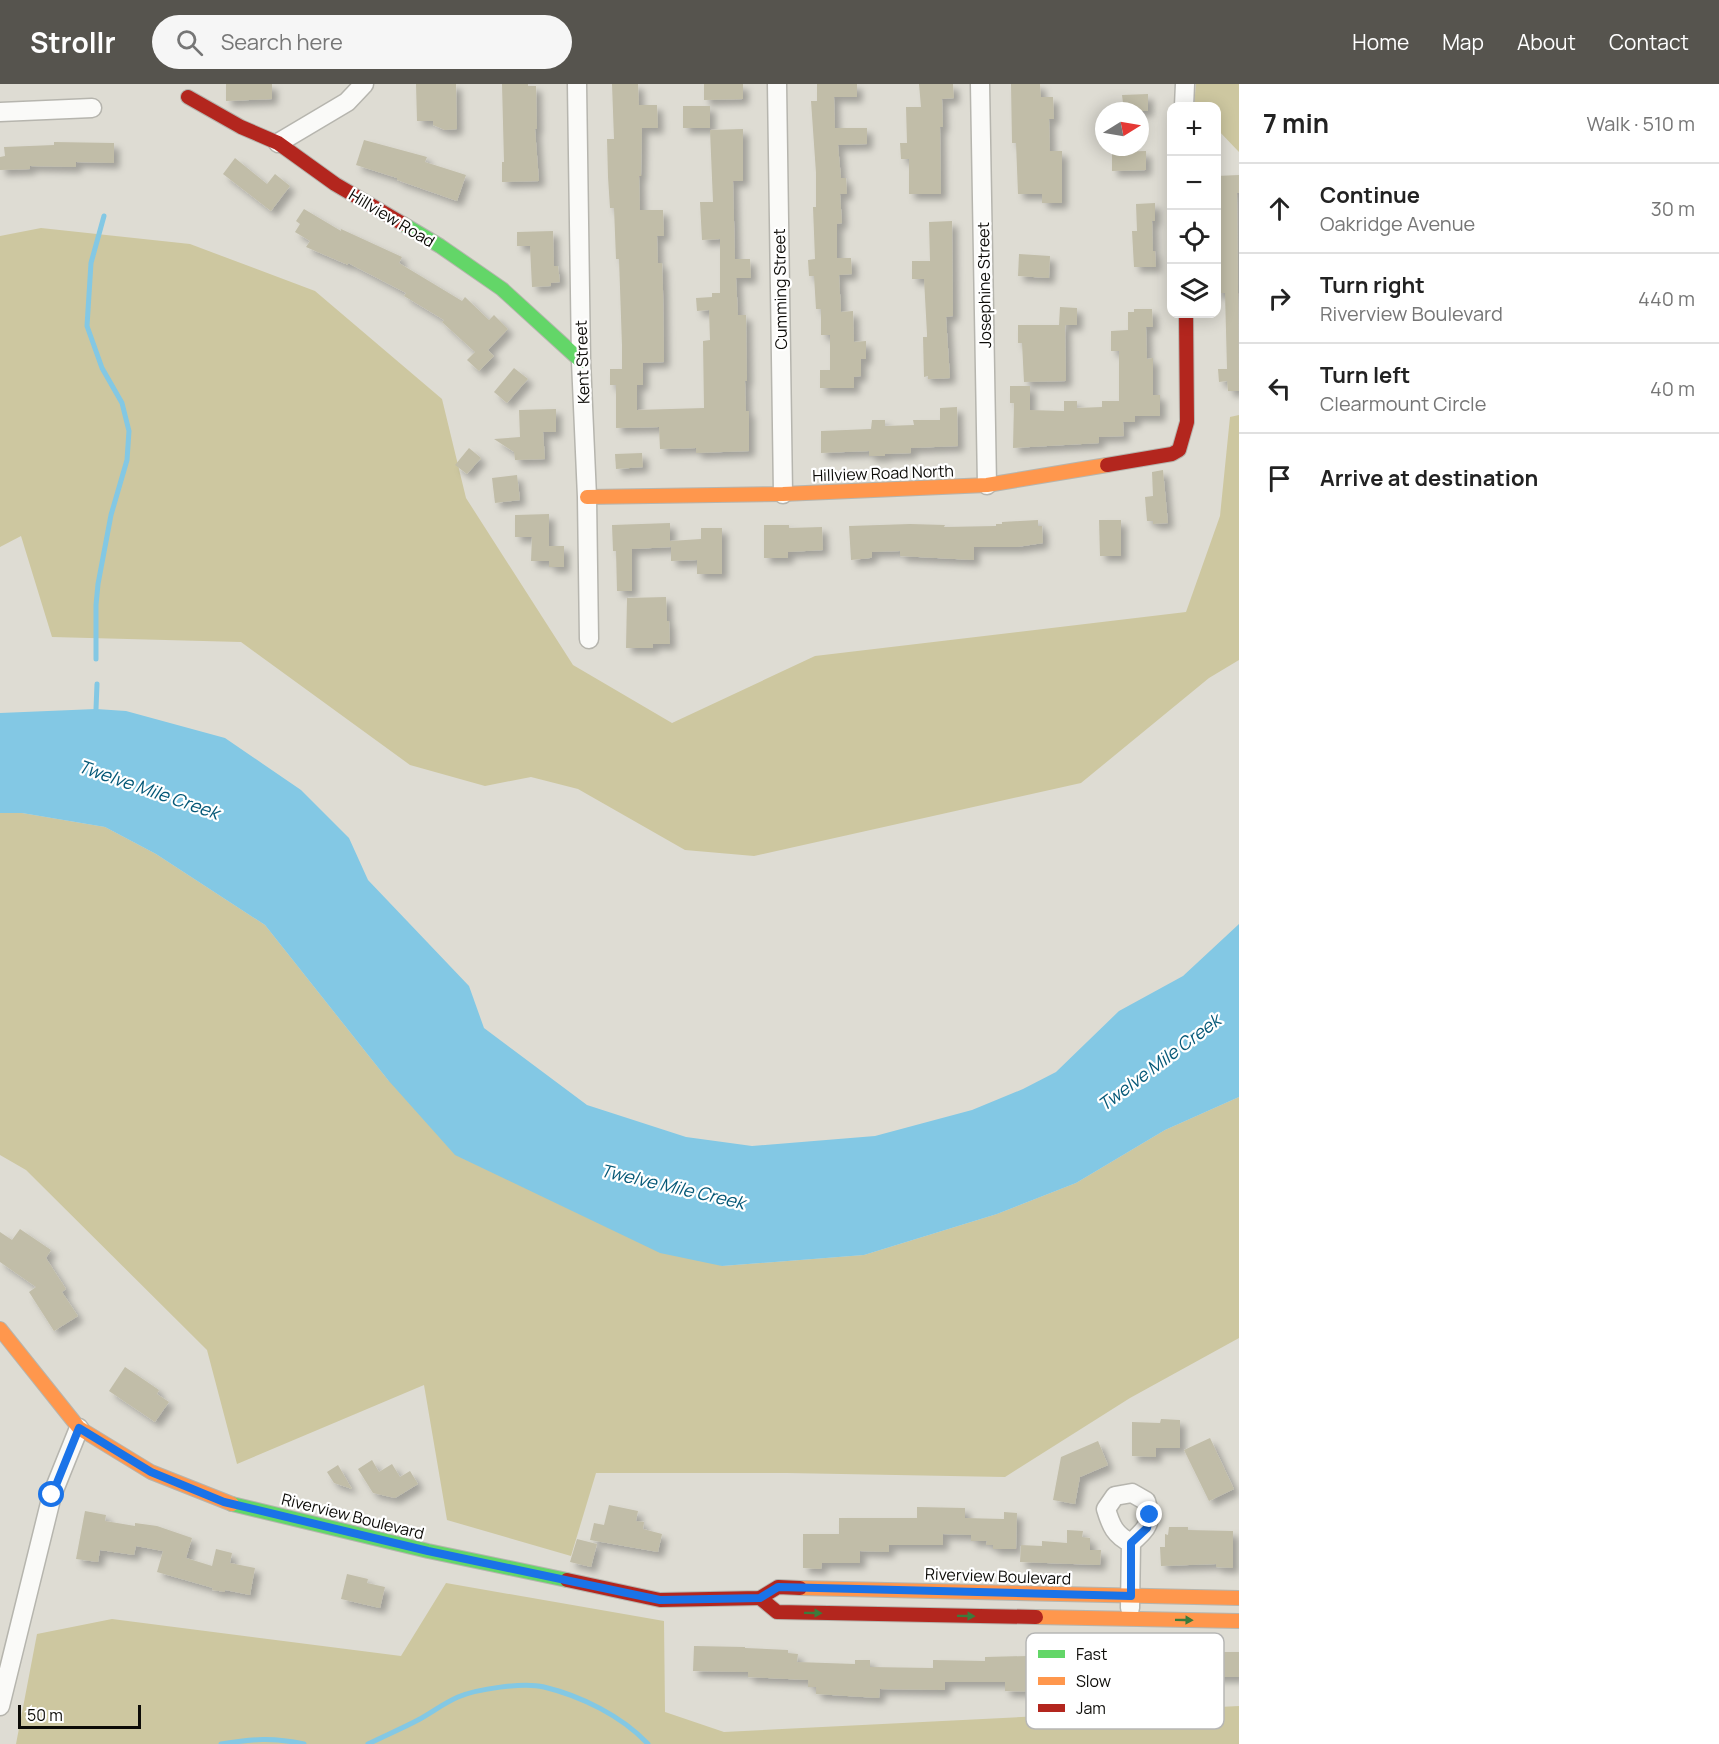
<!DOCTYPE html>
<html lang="en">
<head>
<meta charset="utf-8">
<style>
	body { margin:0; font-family:Manrope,sans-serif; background:#f6f6f6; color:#222 }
	.controls { position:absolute; right:18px; top:18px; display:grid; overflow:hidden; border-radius:12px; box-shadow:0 3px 15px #0003 }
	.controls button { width:54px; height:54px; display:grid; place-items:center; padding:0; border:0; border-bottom:2px solid #e0e0e0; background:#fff; color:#222; font:30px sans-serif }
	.compass { position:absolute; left:1095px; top:18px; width:54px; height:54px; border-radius:50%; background:#fff; box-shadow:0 3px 15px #0003; rotate:79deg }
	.scale { position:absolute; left:18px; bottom:15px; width:123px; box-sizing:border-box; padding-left:6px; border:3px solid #0c0b07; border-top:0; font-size:16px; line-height:21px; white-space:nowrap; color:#0c0b07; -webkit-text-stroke:4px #fff; paint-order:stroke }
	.stop { position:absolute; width:18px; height:18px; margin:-14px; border:4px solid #1a73e8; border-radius:50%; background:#fff }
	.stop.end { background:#1a73e8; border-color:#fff; box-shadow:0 2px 6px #0008 }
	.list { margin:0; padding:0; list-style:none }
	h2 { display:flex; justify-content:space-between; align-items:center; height:78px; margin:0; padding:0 24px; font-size:26px }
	h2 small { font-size:20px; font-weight:400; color:#767676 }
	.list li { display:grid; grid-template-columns:39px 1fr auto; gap:18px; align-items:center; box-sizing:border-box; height:90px; padding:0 24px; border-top:2px solid #e0e0e0 }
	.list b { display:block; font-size:22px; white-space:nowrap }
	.list p { margin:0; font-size:20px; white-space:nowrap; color:#767676 }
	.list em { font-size:20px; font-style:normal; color:#767676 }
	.icon { flex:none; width:33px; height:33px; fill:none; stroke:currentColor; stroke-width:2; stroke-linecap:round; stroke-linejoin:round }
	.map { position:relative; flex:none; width:1239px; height:1660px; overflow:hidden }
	header { display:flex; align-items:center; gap:36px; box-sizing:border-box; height:84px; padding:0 30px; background:#56544e; color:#fff }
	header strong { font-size:28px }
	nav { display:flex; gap:33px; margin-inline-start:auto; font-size:21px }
	.search { width:420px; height:54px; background:#f6f6f6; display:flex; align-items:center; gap:15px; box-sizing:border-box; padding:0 21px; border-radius:33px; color:#767676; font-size:22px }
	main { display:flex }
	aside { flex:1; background:#fff }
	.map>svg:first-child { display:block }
	.green { fill:#cdc7a0 }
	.water { fill:#83c8e4 }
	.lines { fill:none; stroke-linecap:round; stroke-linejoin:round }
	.stream { stroke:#83c8e4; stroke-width:5 }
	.building { fill:#c1bda8; filter:url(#shadow) }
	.street-casing { stroke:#b6b5ae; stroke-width:21 }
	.fast-casing { stroke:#b6b5ae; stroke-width:16 }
	.slow-casing { stroke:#b6b5ae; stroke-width:16 }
	.jam-casing { stroke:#b6b5ae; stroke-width:16 }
	.street { stroke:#fafaf8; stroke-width:18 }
	.fast { stroke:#63d668; stroke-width:14 }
	.slow { stroke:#ff974d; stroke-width:14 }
	.jam { stroke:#b3261e; stroke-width:14 }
	.oneway { fill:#3c7b3c }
	.route { stroke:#1a73e8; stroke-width:8 }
	.labels { text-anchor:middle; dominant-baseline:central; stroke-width:4.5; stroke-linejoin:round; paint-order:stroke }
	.street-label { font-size:16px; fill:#0c0b07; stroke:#fff }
	.water-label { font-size:18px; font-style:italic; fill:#065978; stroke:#fff }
	.key { fill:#fff; stroke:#b6b6b5; stroke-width:1.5 }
	.key-label { font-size:16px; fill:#0c0b07 }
</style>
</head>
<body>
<header>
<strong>Strollr</strong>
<div class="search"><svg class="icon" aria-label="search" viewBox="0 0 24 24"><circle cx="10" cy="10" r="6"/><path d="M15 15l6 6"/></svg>Search here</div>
<nav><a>Home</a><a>Map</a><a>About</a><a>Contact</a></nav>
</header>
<main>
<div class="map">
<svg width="1239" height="1660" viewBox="0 0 1239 1660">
	<defs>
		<filter id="shadow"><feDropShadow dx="5.5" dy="5.5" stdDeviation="3" flood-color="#0004"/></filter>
	</defs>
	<rect width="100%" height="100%" fill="#dedcd3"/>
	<g class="green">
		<polygon points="1196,0 1239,0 1239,68 1217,45 1216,22 1194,22"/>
		<polygon points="41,144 190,160 315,207 442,315 466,414 573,581 672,639 815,572 1186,528 1220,432 1230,333 1239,331 1239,576 1209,594 1081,699 754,772 685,766 578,705 531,693 485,702 410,681 241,558 52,553 21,452 0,463 0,152"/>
		<polygon points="0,729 22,729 105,743 156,770 265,841 388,996 722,1182 864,1171 997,1130 1076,1099 1165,1046 1239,1013 1239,1254 1130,1314 1005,1393 787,1389 596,1389 571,1472 447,1436 424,1301 237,1380 207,1266 26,1086 0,1071"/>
		<polygon points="446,1499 664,1537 665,1628 724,1648 1239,1622 1239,1660 16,1660 37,1550 112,1535 401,1572"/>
	</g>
	<polygon class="water" points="96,625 126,627 225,654 301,706 349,754 368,796 469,902 484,944 587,1021 686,1053 752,1062 875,1052 972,1026 1023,1005 1056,988 1119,927 1183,892 1239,840 1239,1013 1165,1046 1076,1099 997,1130 864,1171 722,1182 660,1169 455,1071 388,996 265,841 156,770 105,743 22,729 0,729 0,629"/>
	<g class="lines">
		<g class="stream">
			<polyline points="96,575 96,521 98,500 111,431 127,376 129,347 122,319 102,284 87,242 91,179 104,132"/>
			<polyline points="96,625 97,600"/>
			<path d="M221 1660C253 1655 272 1653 304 1660"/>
			<path d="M368 1660C384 1652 401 1645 418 1636 431 1629 444 1619 458 1613 477 1605 523 1598 544 1603 581 1612 622 1632 648 1660"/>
		</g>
	</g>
	<g class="building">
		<polygon points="226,0 272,0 272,15 226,17"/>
		<polygon points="416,0 456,0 457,45 445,46 433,41 433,37 417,37"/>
		<polygon points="502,0 528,0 528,2 536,2 537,45 535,45 539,97 502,98 502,78 504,78"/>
		<polygon points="612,0 638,0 639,21 657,21 658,44 642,44 641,92 639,92 640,126 663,126 664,152 657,152 658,179 662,179 663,206 664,278 643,279 643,301 637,301 637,326 704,324 703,257 710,256 709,226 697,227 696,214 712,213 712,209 720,209 720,155 702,156 700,118 713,118 710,46 743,45 743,97 733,97 735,175 750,175 751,194 736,194 738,231 746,231 747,297 745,297 746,327 749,327 749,367 696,369 696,364 660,365 659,343 616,344 616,301 610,301 610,285 622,285 622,262 619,175 616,175 614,124 610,124 608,93 607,55 614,55"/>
		<polygon points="704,0 743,0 743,15 704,16"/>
		<polygon points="817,0 857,0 857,13 834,13 835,44 867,44 867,60 838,61 841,94 846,94 847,110 840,110 842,139 837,140 837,174 851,174 852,190 839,191 841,228 853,227 854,258 866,257 866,275 861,275 861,292 854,293 854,304 820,304 820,286 830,286 830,251 821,251 821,225 816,225 814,192 809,192 808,176 815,175 813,123 816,123 816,89 811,17 817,17"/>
		<polygon points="919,0 953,0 954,14 942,15 943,43 940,43 941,110 909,110 909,75 901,75 900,59 907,59 906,23 921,23"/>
		<polygon points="1011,0 1040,0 1041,13 1053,13 1054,35 1049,35 1050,67 1062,67 1062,119 1042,119 1042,110 1018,110 1016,59 1012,59"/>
		<polygon points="1148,10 1148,27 1124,27 1122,11"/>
		<rect x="683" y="22" width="27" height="22"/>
		<polygon points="364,56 427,73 425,78 466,91 457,117 397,96 397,94 356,81"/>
		<polygon points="54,58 114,59 114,79 76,78 76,83 30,82 30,85 0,86 0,73 5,72 4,63 54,61"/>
		<polygon points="1146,67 1146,86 1112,87 1112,68"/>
		<polygon points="235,74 267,100 275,90 290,102 271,127 223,90"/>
		<polygon points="1239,91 1239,109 1237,109 1239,307 1228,307 1227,297 1219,298 1218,285 1227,285 1225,209 1216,209 1216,92"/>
		<polygon points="1155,119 1155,137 1152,137 1153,167 1155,167 1156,183 1134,183 1132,147 1137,147 1136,120"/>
		<polygon points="304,125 341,147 341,145 402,173 399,179 462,217 465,213 489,236 494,231 508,245 488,266 494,272 479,287 467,276 475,268 442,238 444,236 404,212 406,209 348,179 348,181 306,163 310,157 295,148 300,140 296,137"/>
		<polygon points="952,137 953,232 946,233 950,294 928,295 928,292 924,293 923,253 927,253 927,250 924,195 912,195 912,177 930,177 929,138"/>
		<polygon points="553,147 554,182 558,182 560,198 551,199 551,202 532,203 530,162 517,162 517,148"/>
		<polygon points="1019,170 1050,172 1049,194 1018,192"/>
		<polygon points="1060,223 1077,224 1077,241 1059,241"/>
		<polygon points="1134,225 1152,225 1153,243 1146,243 1147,275 1153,274 1153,311 1160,311 1160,332 1135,332 1135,338 1123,338 1124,352 1099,353 1099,359 1013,364 1014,319 1010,319 1010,302 1030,302 1030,326 1064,327 1064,317 1077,317 1077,324 1102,323 1102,317 1119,317 1119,267 1111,267 1111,247 1128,246 1128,228 1134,228"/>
		<polygon points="1018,241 1065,241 1066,297 1024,298 1022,259 1018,259"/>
		<polygon points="514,284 528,295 507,319 494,308"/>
		<polygon points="957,323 958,362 911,364 911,369 885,370 885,372 869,372 869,367 821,369 821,347 871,345 872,336 885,336 885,342 914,341 913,336 940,336 940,324"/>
		<polygon points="556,325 556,348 543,348 545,375 515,376 514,368 494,355 520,353 519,326"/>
		<polygon points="469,364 481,374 467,390 455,381"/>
		<polygon points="642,369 643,383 616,385 615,370"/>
		<polygon points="1163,386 1168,439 1153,440 1153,437 1147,437 1145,413 1153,412 1152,388"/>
		<polygon points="517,391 520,416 495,419 492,394"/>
		<polygon points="549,430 549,462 564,462 564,483 549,483 549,477 531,477 532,453 515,453 515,431"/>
		<polygon points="1038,436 1038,442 1042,442 1043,459 1017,463 974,463 974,476 900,472 900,467 872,468 872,473 870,474 851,476 849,442 910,440 945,441 944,443 996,442 996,440 1002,440 1002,438"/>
		<polygon points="1099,436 1121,436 1121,472 1100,472"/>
		<polygon points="670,439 670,457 701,455 701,444 722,444 722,490 697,490 697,476 671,477 671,463 632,465 632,507 617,507 616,467 613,467 612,441"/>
		<polygon points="764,441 789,441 789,444 822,443 823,466 788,468 788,474 764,474"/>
		<polygon points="666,513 667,537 669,537 670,560 653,560 653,564 626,564 627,514"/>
		<polygon points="20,1145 51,1166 46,1174 66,1205 62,1208 78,1232 54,1247 29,1208 36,1203 0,1178 0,1148 12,1156"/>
		<polygon points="125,1283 159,1306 157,1310 169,1318 155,1338 109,1307"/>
		<polygon points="1161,1335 1180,1336 1180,1364 1156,1364 1156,1373 1132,1372 1132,1338 1160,1339"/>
		<polygon points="1210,1354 1234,1405 1209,1417 1184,1366"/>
		<polygon points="1098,1357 1108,1381 1080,1393 1075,1420 1053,1416 1061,1373"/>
		<polygon points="372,1376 379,1388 392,1380 400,1393 410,1387 418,1400 395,1414 373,1409 358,1385"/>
		<polygon points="338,1381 352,1405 334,1399 327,1388"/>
		<polygon points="609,1421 638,1427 636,1437 644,1438 643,1445 662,1450 658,1468 590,1456 594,1439 604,1441"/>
		<polygon points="917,1423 965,1424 965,1434 1004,1435 1004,1428 1017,1429 1016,1465 993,1465 993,1461 986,1461 987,1457 971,1457 971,1451 943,1450 943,1461 889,1461 889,1468 860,1467 860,1479 822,1479 821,1485 803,1484 803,1450 839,1450 839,1434 917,1434"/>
		<polygon points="85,1427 106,1431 105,1437 135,1442 135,1439 157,1442 192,1454 186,1474 212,1482 216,1465 232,1469 230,1479 255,1484 250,1511 225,1506 225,1508 212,1506 213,1504 157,1488 163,1467 136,1462 134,1471 100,1466 98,1478 76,1475"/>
		<polygon points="1169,1443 1188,1443 1188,1446 1233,1447 1233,1484 1216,1483 1216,1480 1161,1482 1160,1463 1165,1463 1165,1450 1168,1451"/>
		<polygon points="1067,1446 1083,1447 1082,1453 1090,1454 1090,1466 1101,1466 1100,1481 1020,1478 1021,1461 1042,1462 1042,1457 1067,1459"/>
		<polygon points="577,1455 597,1460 591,1483 570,1478"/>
		<polygon points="347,1490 368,1495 367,1499 385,1503 380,1524 341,1515"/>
		<polygon points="694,1562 745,1563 745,1564 788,1566 788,1569 798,1570 797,1578 855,1580 855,1576 870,1576 870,1583 933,1584 933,1576 985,1577 985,1573 1028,1572 1027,1586 1051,1587 1050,1608 1005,1607 1005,1598 945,1598 945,1606 880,1605 879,1614 816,1610 816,1603 808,1603 808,1596 748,1593 748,1588 693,1587"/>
		<polygon points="1223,1568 1239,1568 1239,1593 1155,1593 1155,1606 1138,1606 1138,1593 1103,1593 1103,1596 1056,1595 1056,1573 1162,1575 1162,1569 1223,1570"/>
	</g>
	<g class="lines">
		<g class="street-casing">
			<g id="street">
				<polyline points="577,0 581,277 587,413 589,555"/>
				<polyline points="777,0 783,410"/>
				<polyline points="980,0 987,401"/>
				<polyline points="1184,22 1185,0"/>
				<polyline points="0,28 92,24"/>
				<polyline points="278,59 347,18 364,0"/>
				<path d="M1130 1524 1131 1459C1147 1444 1153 1440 1146 1417L1132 1409 1115 1412 1106 1425C1111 1442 1115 1451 1131 1459"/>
				<polyline points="0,1622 52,1411 79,1344"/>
			</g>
		</g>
		<g class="fast-casing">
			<g id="fast">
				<polyline points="403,140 440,162 502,205 581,277"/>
				<polyline points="232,1420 428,1467 567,1496"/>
			</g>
		</g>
		<g class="slow-casing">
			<g id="slow">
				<polyline points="587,413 783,410 987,401 1107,381"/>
				<polyline points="0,1245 79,1344 151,1388 232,1420"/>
				<polyline points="800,1504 1239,1514"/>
				<polyline points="1036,1533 1239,1537"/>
			</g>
		</g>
		<g class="jam-casing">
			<g id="jam">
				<polyline points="188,13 241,43 278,59 335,100 403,140"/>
				<polyline points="1107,381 1172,370 1179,366 1187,338 1186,230"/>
				<polyline points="567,1496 660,1516 760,1514 778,1503 800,1504"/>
				<polyline points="760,1514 777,1528 1036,1533"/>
			</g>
		</g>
		<use href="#street" class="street"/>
		<use href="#fast" class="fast"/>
		<use href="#slow" class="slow"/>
		<use href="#jam" class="jam"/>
	</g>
	<defs><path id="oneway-solid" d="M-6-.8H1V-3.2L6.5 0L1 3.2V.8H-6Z" transform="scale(1.5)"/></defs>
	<g class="oneway">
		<use href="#oneway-solid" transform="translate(813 1529) rotate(1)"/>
		<use href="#oneway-solid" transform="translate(966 1532) rotate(1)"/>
		<use href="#oneway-solid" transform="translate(1184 1536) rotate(1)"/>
	</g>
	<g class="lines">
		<polyline class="route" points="52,1411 79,1344 151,1388 224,1418 428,1467 660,1516 760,1514 778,1503 1131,1512 1131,1459 1147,1444 1150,1431"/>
	</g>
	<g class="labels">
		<g class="street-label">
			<text transform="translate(392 134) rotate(31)">Hillview Road</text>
			<text transform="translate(984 201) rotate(-91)">Josephine Street</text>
			<text transform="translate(780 205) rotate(-91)">Cumming Street</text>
			<text transform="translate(582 278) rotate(-92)">Kent Street</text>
			<text transform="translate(883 389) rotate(-2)">Hillview Road North</text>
			<text transform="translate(353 1432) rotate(14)">Riverview Boulevard</text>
			<text transform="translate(998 1492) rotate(2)">Riverview Boulevard</text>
		</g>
		<g class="water-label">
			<text transform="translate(149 705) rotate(19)">Twelve Mile Creek</text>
			<text transform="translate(1159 978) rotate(-37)">Twelve Mile Creek</text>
			<text transform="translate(673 1102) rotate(13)">Twelve Mile Creek</text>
		</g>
	</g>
	<rect x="1026" y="1549" width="198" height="96" rx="9" class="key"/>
	<rect x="1038" y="1566" width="27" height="8" fill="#63d668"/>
	<rect x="1038" y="1593" width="27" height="8" fill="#ff974d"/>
	<rect x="1038" y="1620" width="27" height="8" fill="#b3261e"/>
	<g class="key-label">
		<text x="1076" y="1576">Fast</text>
		<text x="1076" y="1603">Slow</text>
		<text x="1076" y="1630">Jam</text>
	</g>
</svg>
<div class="controls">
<button>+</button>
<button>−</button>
<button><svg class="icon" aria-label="locate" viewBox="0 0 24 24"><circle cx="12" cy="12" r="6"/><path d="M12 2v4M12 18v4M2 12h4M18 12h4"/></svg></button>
<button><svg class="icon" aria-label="layers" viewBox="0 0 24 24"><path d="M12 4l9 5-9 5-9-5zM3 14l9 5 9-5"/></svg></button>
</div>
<svg class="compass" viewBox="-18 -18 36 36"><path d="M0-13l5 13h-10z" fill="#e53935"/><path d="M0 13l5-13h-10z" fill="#767676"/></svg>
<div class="scale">50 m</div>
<div class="stop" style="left:52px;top:1411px"></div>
<div class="stop end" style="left:1150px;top:1431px"></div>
</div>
<aside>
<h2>7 min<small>Walk · 510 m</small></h2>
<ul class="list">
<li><svg class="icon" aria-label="ahead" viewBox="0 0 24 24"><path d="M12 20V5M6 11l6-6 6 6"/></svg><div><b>Continue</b><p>Oakridge Avenue</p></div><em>30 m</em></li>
<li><svg class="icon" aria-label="right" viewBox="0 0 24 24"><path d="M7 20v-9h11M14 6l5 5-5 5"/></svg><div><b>Turn right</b><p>Riverview Boulevard</p></div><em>440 m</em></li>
<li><svg class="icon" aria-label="left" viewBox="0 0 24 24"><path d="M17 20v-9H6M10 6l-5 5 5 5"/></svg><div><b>Turn left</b><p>Clearmount Circle</p></div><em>40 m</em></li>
<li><svg class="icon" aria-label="arrive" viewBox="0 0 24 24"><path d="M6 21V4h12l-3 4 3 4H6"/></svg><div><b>Arrive at destination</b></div></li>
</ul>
</aside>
</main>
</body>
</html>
